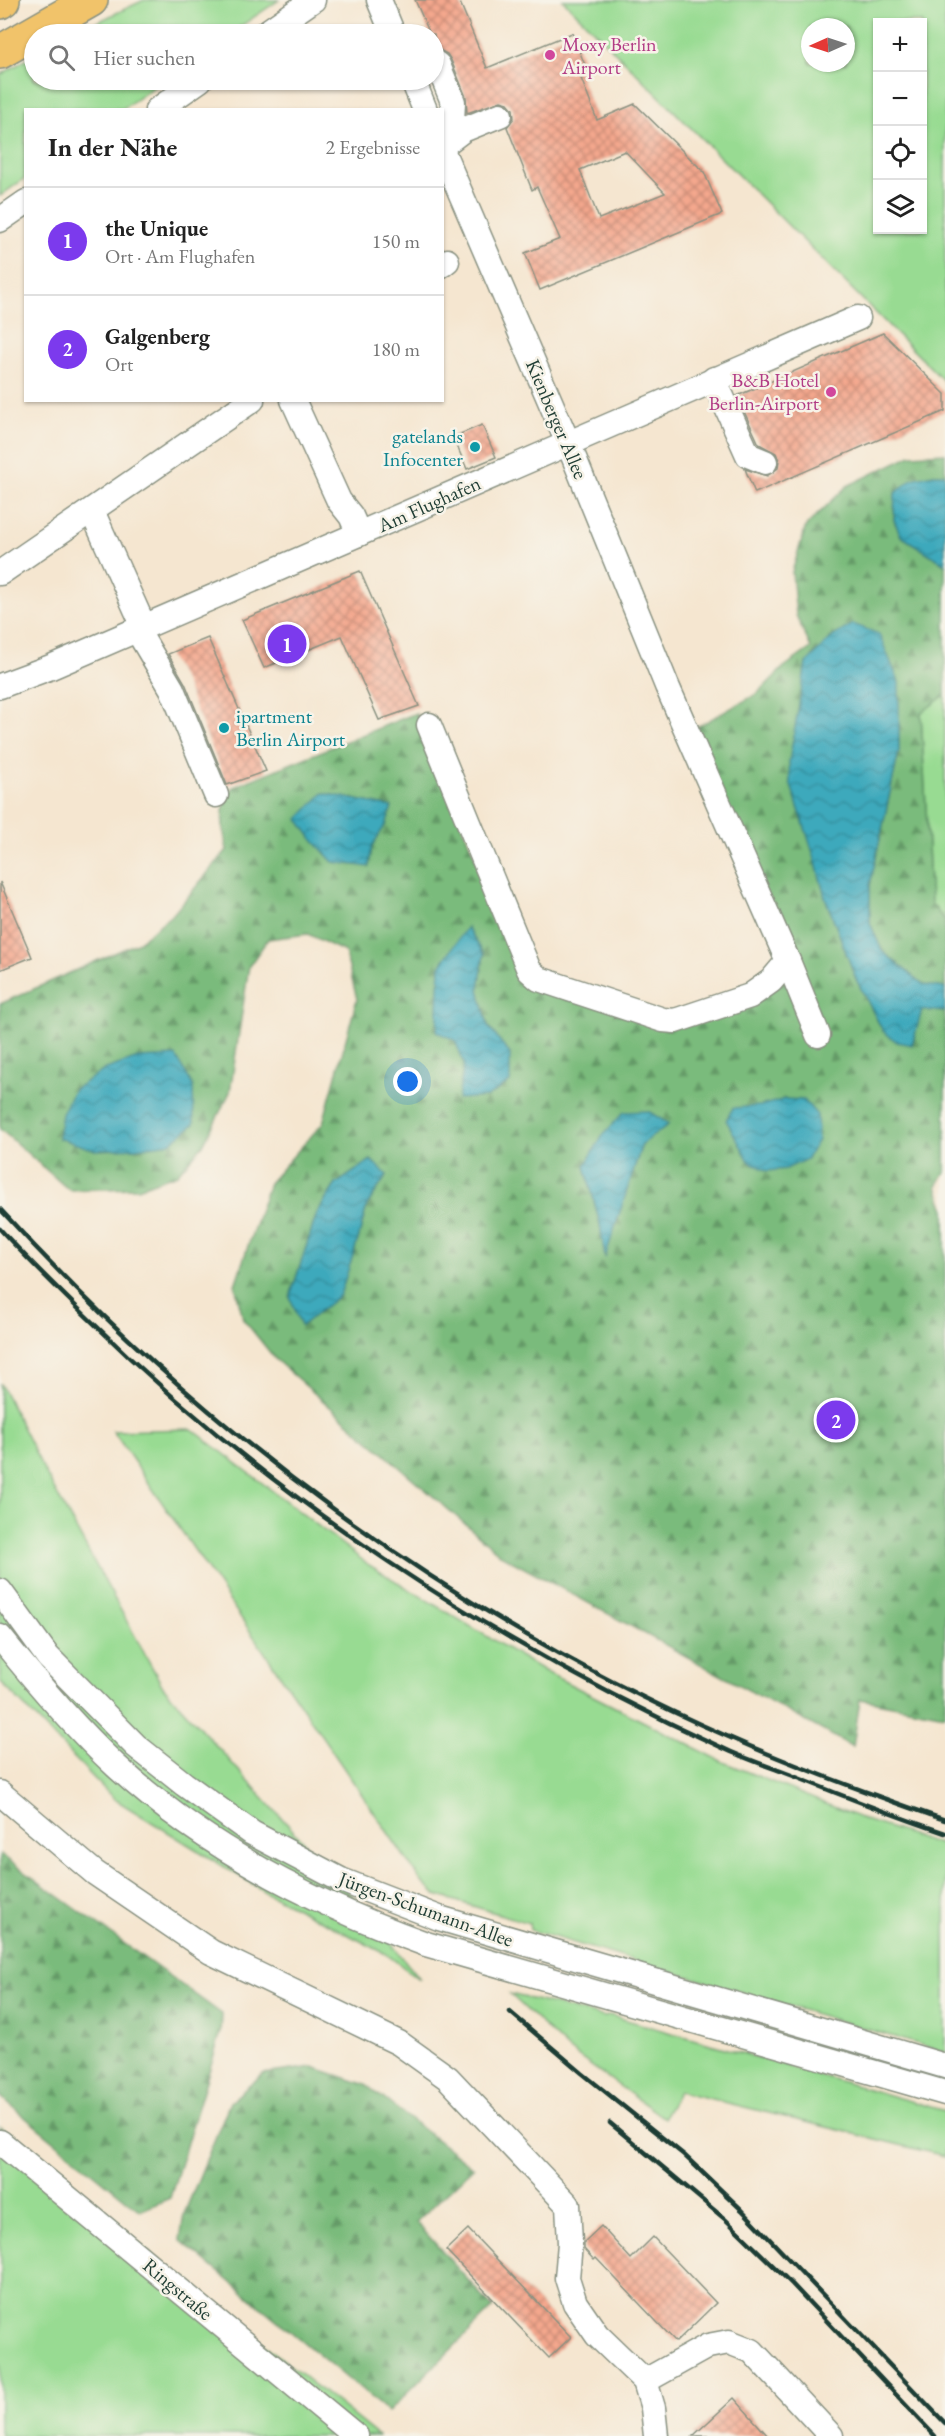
<!DOCTYPE html>
<html lang="de">
<head>
<meta charset="utf-8">
<style>
	body { margin:0; font-family:"EB Garamond",serif; background:#f6f6f6; color:#222 }
	.controls { position:absolute; right:18px; top:18px; display:grid; overflow:hidden; border-radius:0px; box-shadow:0 2px 4px #0004 }
	.controls button { width:54px; height:54px; display:grid; place-items:center; padding:0; border:0; border-bottom:2px solid #e0e0e0; background:#fff; color:#222; font:30px sans-serif }
	.compass { position:absolute; left:801px; top:18px; width:54px; height:54px; border-radius:50%; background:#fff; box-shadow:0 2px 4px #0004; rotate:267deg }
	.you { position:absolute; left:408px; top:1082px; width:21px; height:21px; margin:-15px; border:4px solid #fff; border-radius:50%; background:#1a73e8; box-shadow:0 0 0 9px #1a73e833 }
	.badge { display:grid; place-items:center; width:39px; height:39px; border-radius:50%; background:#7c3aed; color:#fff; font-size:20px; font-weight:700 }
	.pin { position:absolute; translate:-50% -50%; border:3px solid #fff; box-shadow:0 2px 6px #0006 }
	.list { margin:0; padding:0; list-style:none }
	h2 { display:flex; justify-content:space-between; align-items:center; height:78px; margin:0; padding:0 24px; font-size:26px }
	h2 small { font-size:20px; font-weight:400; color:#767676 }
	.list li { display:grid; grid-template-columns:39px 1fr auto; gap:18px; align-items:center; box-sizing:border-box; height:108px; padding:0 24px; border-top:2px solid #e0e0e0 }
	.list b { display:block; font-size:22px; white-space:nowrap }
	.list p { margin:0; font-size:20px; white-space:nowrap; color:#767676 }
	.list em { font-size:20px; font-style:normal; color:#767676 }
	.icon { flex:none; width:33px; height:33px; fill:none; stroke:currentColor; stroke-width:2; stroke-linecap:round; stroke-linejoin:round }
	.map { position:relative; flex:none; width:945px; height:2436px; overflow:hidden }
	.search { position:absolute; background:#fff; box-shadow:0 2px 4px #0004; left:24px; top:24px; width:420px; height:66px; display:flex; align-items:center; gap:15px; box-sizing:border-box; padding:0 21px; border-radius:33px; color:#767676; font-size:22px }
	.panel { position:absolute; background:#fff; box-shadow:0 2px 4px #0004; left:24px; top:108px; width:420px; height:294px; border-radius:0px }
	.map>svg:first-child { display:block }
	.grass { fill:#98db92; stroke:#5c8c63; stroke-width:1.5; fill-rule:evenodd }
	.forest { fill:url(#forest-firs); stroke:#4c7c58; stroke-width:1.5; fill-rule:evenodd }
	.water { fill:url(#water-waves); stroke:#2e7378; stroke-width:1.5 }
	.building { fill:url(#building-cross-hatch); fill-rule:evenodd }
	.lines { fill:none; stroke-linecap:round; stroke-linejoin:round }
	.minor-casing { stroke:#8a9282; stroke-width:27 }
	.highway-casing { stroke:#8a9282; stroke-width:36 }
	.minor { stroke:#fff; stroke-width:24 }
	.highway { stroke:#f1c36a; stroke-width:33 }
	.rail { stroke:#1f3d34; stroke-width:4.5 }
	.hotel-dot { fill:#d1479c; stroke:#f7f3e8; stroke-width:2 }
	.culture-dot { fill:#0f9aa8; stroke:#f7f3e8; stroke-width:2 }
	.labels { text-anchor:middle; dominant-baseline:central; stroke-width:5; stroke-linejoin:round; paint-order:stroke }
	.hotel-label { font-size:20px; fill:#b23c85; stroke:#f7f3e8; text-anchor:start }
	.street-label { font-size:20px; fill:#1f3d34; stroke:#f7f3e8 }
	.culture-label { font-size:20px; fill:#0d838f; stroke:#f7f3e8; text-anchor:end }
</style>
</head>
<body>
<div class="map">
<svg width="945" height="2436" viewBox="0 0 945 2436">
	<defs>
		<pattern id="forest-firs" width="22" height="20" patternUnits="userSpaceOnUse" patternTransform="scale(1.5)"><rect width="22" height="20" fill="#7abb7c"/><path d="M5 1l3.5 6h-7zM16 11l3.5 6h-7z" fill="#639966"/></pattern>
		<pattern id="water-waves" width="16" height="10" patternUnits="userSpaceOnUse" patternTransform="scale(1.5)"><rect width="16" height="10" fill="#3ca9bc"/><path d="M0 5q4-4 8 0t8 0" fill="none" stroke="#328b9a"/></pattern>
		<pattern id="building-cross-hatch" width="8" height="8" patternUnits="userSpaceOnUse" patternTransform="scale(1.5)"><rect width="8" height="8" fill="#f4a78d"/><path d="M0 0l8 8M0 8l8-8" fill="none" stroke="#c58974"/></pattern>
	</defs>
	<rect width="100%" height="100%" fill="#f7f3e8"/>
	<filter id="ink" filterUnits="userSpaceOnUse"><feTurbulence type="fractalNoise" baseFrequency=".0167" numOctaves="2"/><feDisplacementMap in="SourceGraphic" scale="12" xChannelSelector="R" yChannelSelector="G"/><feConvolveMatrix kernelMatrix="1 2 1 2 8 2 1 2 1" color-interpolation-filters="sRGB"/></filter>
	<filter id="wash" filterUnits="userSpaceOnUse"><feTurbulence type="fractalNoise" baseFrequency=".008" numOctaves="4" result="noise"/><feDisplacementMap in="SourceGraphic" scale="24" xChannelSelector="R" yChannelSelector="G"/><feGaussianBlur stdDeviation="1.35" result="paint"/><feColorMatrix in="noise" values="0 0 0 0 0 0 0 0 0 0 0 0 0 0 0 0 0 1.4 0 .05"/><feComposite in="paint" operator="in"/></filter>
	<g filter="url(#wash)">
		<rect width="100%" height="100%" fill="#f5e6d0"/>
		<g class="grass">
			<polygon points="144,0 279,0 229,34 72,34"/>
			<path d="M563 0H945V382ZM922 22V230H878V22ZM810 27H846V63H810Z"/>
			<polygon points="34,55 34,80 164,80 122,109 26,110 25,178 0,196 0,75"/>
			<polygon points="943,695 945,695 945,921 931,903 921,713"/>
			<polygon points="0,1383 47,1476 163,1687 365,1910 420,1980 386,1954 267,1893 114,1799 0,1681"/>
			<polygon points="192,1429 369,1565 546,1672 723,1762 868,1821 945,1846 945,2052 530,1930 529,1923 436,1895 421,1881 113,1431"/>
			<polygon points="510,1994 605,2017 609,2015 945,2111 945,2156 679,2091 664,2118 569,2050"/>
			<polygon points="0,2127 85,2201 378,2436 0,2436"/>
		</g>
		<g class="forest">
			<path d="M945 453V474H933L895 492 894 520 901 536 945 564V695L921 713 931 903 945 921V988L924 985 882 951 870 923V885L899 751V719L806 663 799 709 815 859 825 897 856 979 883 1031 922 1010 945 1012V1172L937 1186 945 1210V1715L860 1699 853 1747 502 1556 276 1360 243 1319 235 1285 269 1183 323 1123 357 999 345 952 308 934 268 939 249 966 230 1092 203 1145 177 1174 138 1188 69 1190 0 1129V1004L137 943 174 913 227 850C222 824 218 810 233 787L416 713 513 950 532 984 675 1024 795 959 691 730 757 694 784 667 811 648 796 615 792 572 806 526 847 486 911 455ZM323 793 392 807 386 824 372 846 369 866ZM484 954 479 989 488 1026 510 1054 464 1064 455 1040ZM668 1124 642 1144 605 1256 600 1224 585 1166ZM371 1160 387 1175 367 1205 358 1240 290 1297 317 1213 336 1184Z"/>
			<polygon points="0,1854 222,2014 221,2032 170,2198 140,2211 0,2097"/>
			<polygon points="313,2067 366,2085 473,2168 416,2222 493,2308 388,2412 180,2240 184,2214 230,2102 263,2074"/>
		</g>
		<g class="water">
			<polygon points="933,474 945,474 945,564 901,536 894,520 895,493 912,479"/>
			<polygon points="853,624 879,634 899,682 899,751 870,885 870,923 882,951 924,985 945,988 945,1012 922,1010 912,1045 897,1042 883,1031 856,979 825,897 815,859 790,782 789,762 806,663 832,637"/>
			<polygon points="323,793 392,807 386,824 372,846 369,867 333,862 313,840 298,819"/>
			<polygon points="467,927 484,954 479,989 488,1026 510,1054 510,1082 487,1097 458,1099 464,1064 455,1040 437,1032 440,966"/>
			<polygon points="176,1056 193,1086 194,1124 170,1143 136,1148 95,1150 58,1138 62,1114 74,1089 106,1069 138,1058"/>
			<polygon points="785,1099 804,1100 817,1115 818,1140 807,1159 786,1169 767,1171 749,1161 726,1120 733,1108 760,1106"/>
			<polygon points="648,1111 669,1124 642,1144 605,1258 600,1224 585,1166 602,1136 624,1112"/>
			<polygon points="371,1160 387,1175 367,1205 358,1240 340,1295 301,1326 290,1297 317,1213 336,1184"/>
		</g>
		<g id="blocks">
			<g class="building">
				<path d="M415 0H459L487 68 572 33 587 70 579 73 597 120 635 104 704 172 722 214 540 290 525 253 560 239 537 187 532 190 507 127 514 118 513 109 508 103 501 101 467 113 466 97 451 60 447 54 436 48 434 34H430ZM625 151 665 193 599 219 580 170Z"/>
				<polygon points="883,333 945,394 945,411 755,493 745,469 767,476 778,468 779,460 776,453 759,444 737,396"/>
				<polygon points="482,425 496,457 467,469 453,437"/>
				<polygon points="360,571 419,706 379,720 342,636 264,668 242,620"/>
				<polygon points="208,638 266,771 227,785 185,683 168,654"/>
				<polygon points="0,882 32,957 0,970"/>
				<polygon points="601,2226 631,2259 653,2237 716,2303 676,2342 596,2258 594,2260 584,2249 584,2242"/>
				<polygon points="468,2229 571,2337 549,2358 446,2250"/>
				<polygon points="734,2398 768,2436 693,2436"/>
			</g>
		</g>
	</g>
	<g filter="url(#ink)">
		<use href="#blocks" fill-opacity="0" stroke="#8a9282" stroke-width="1.5"/>
		<g class="lines">
			<g class="minor-casing">
				<g id="minor">
					<polyline points="379,0 393,34"/>
					<polyline points="264,34 313,0"/>
					<polyline points="434,62 438,65 453,102 452,121 442,131"/>
					<polyline points="413,80 425,110"/>
					<polyline points="157,110 200,80"/>
					<polyline points="442,146 463,130 500,115"/>
					<polyline points="0,220 26,202"/>
					<polyline points="442,265 447,261"/>
					<polyline points="714,379 748,455 765,462"/>
					<polyline points="293,400 339,501 351,516 359,534"/>
					<polyline points="92,511 144,627"/>
					<polyline points="0,573 252,400"/>
					<polyline points="137,630 172,689 216,795"/>
					<polyline points="0,686 51,667 858,318"/>
					<polyline points="429,725 529,970 539,979 663,1020 675,1021 750,996 771,981 788,961 667,686 568,443 442,150"/>
					<polyline points="788,961 818,1035"/>
					<polyline points="0,1591 48,1657 136,1746 184,1784 252,1833 341,1880 439,1918 945,2066"/>
					<path d="M0 1637C36 1682 73 1726 116 1766 203 1846 315 1904 426 1944L945 2093"/>
					<polyline points="0,1793 95,1873 211,1952 399,2043 448,2078 568,2205 570,2243 567,2278 575,2303 597,2335 645,2381 653,2408 656,2436"/>
					<polyline points="0,2142 356,2436"/>
					<polyline points="645,2381 708,2346 729,2342 752,2351 831,2436"/>
				</g>
			</g>
			<g class="highway-casing">
				<g id="highway">
					<polyline points="0,2 3,0"/>
					<polyline points="0,52 91,0"/>
				</g>
			</g>
			<use href="#minor" class="minor"/>
			<use href="#highway" class="highway"/>
			<g class="rail">
				<path d="M0 1209C205 1434 452 1616 731 1738 801 1769 873 1795 945 1820"/>
				<path d="M0 1229C28 1260 58 1289 88 1318 272 1499 492 1643 727 1750 749 1760 773 1768 796 1777 845 1797 895 1816 945 1833"/>
				<polyline points="510,2012 582,2073 684,2155 742,2210 945,2423"/>
				<polyline points="610,2123 726,2220 792,2284 935,2436"/>
			</g>
		</g>
	</g>
	<g class="hotel-dot">
		<circle cx="550" cy="55" r="6"/>
		<circle cx="831" cy="392" r="6"/>
	</g>
	<g class="culture-dot">
		<circle cx="475" cy="447" r="6"/>
		<circle cx="224" cy="728" r="6"/>
	</g>
	<g class="labels">
		<g class="hotel-label">
			<text x="562" y="44">Moxy Berlin<tspan x="562" dy="23">Airport</tspan></text>
			<text x="819" y="380" text-anchor="end">B&amp;B Hotel<tspan x="819" dy="23">Berlin-Airport</tspan></text>
		</g>
		<g class="street-label">
			<text transform="translate(557 419) rotate(67)">Kienberger Allee</text>
			<text transform="translate(429 504) rotate(-24)">Am Flughafen</text>
			<text transform="translate(426 1909) rotate(20)">Jürgen-Schumann-Allee</text>
			<text transform="translate(178 2289) rotate(40)">Ringstraße</text>
		</g>
		<g class="culture-label">
			<text x="463" y="436">gatelands<tspan x="463" dy="23">Infocenter</tspan></text>
			<text x="236" y="716" text-anchor="start">ipartment<tspan x="236" dy="23">Berlin Airport</tspan></text>
		</g>
	</g>
</svg>
<div class="controls">
<button>+</button>
<button>−</button>
<button><svg class="icon" aria-label="locate" viewBox="0 0 24 24"><circle cx="12" cy="12" r="6"/><path d="M12 2v4M12 18v4M2 12h4M18 12h4"/></svg></button>
<button><svg class="icon" aria-label="layers" viewBox="0 0 24 24"><path d="M12 4l9 5-9 5-9-5zM3 14l9 5 9-5"/></svg></button>
</div>
<svg class="compass" viewBox="-18 -18 36 36"><path d="M0-13l5 13h-10z" fill="#e53935"/><path d="M0 13l5-13h-10z" fill="#767676"/></svg>
<div class="you"></div>
<div class="pin badge" style="left:287px;top:644px">1</div>
<div class="pin badge" style="left:836px;top:1420px">2</div>
<div class="search"><svg class="icon" aria-label="search" viewBox="0 0 24 24"><circle cx="10" cy="10" r="6"/><path d="M15 15l6 6"/></svg>Hier suchen</div>
<section class="panel">
<h2>In der Nähe<small>2 Ergebnisse</small></h2>
<ul class="list">
<li><span class="badge">1</span><div><b>the Unique</b><p>Ort · Am Flughafen</p></div><em>150 m</em></li>
<li><span class="badge">2</span><div><b>Galgenberg</b><p>Ort</p></div><em>180 m</em></li>
</ul>
</section>
</div>
</body>
</html>
